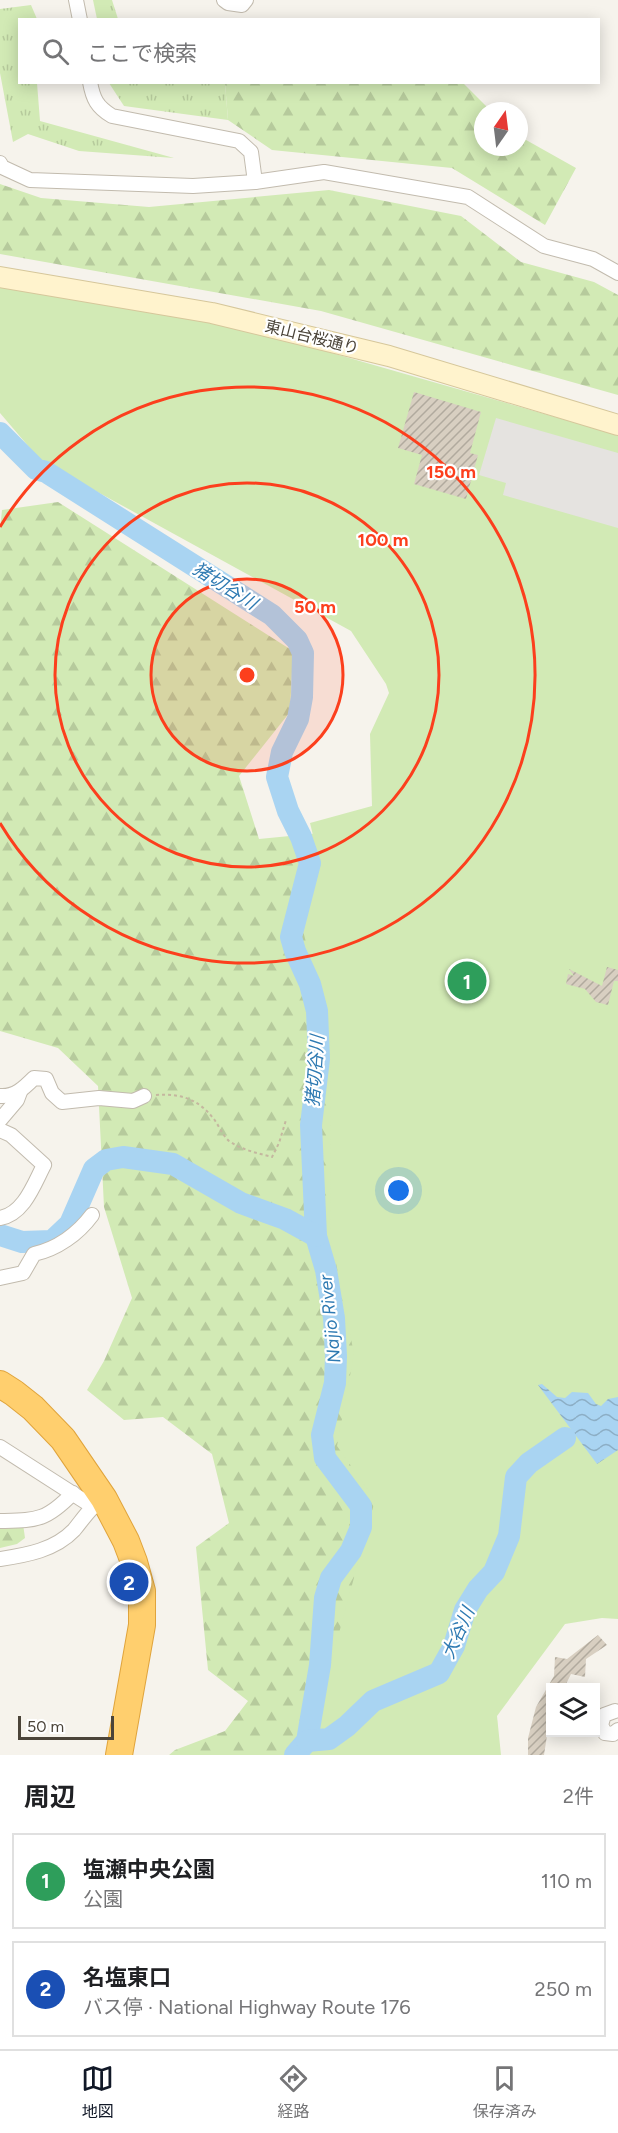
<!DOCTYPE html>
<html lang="ja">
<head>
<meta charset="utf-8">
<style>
	body { margin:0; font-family:Figtree,"Noto Sans JP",sans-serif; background:#f6f6f6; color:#202124 }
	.controls { position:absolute; right:18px; bottom:18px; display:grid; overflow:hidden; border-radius:0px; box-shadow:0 3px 15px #0003 }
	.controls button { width:54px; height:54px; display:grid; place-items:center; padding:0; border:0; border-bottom:2px solid #e0e0e0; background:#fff; color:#202124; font:30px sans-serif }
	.compass { position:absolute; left:474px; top:102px; width:54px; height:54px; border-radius:50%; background:#fff; box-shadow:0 3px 15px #0003; rotate:14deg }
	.scale { position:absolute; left:18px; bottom:15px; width:96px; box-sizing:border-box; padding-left:6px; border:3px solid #4b4439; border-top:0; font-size:16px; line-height:21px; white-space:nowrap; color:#4b4439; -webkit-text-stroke:4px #fff; paint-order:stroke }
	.you { position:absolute; left:399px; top:1191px; width:21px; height:21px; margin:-15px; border:4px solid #fff; border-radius:50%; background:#1a73e8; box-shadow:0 0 0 9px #1a73e833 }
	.badge { display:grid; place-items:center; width:39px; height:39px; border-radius:50%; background:#111827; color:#fff; font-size:20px; font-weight:700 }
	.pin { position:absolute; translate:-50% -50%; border:3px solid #fff; box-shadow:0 2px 6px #0006 }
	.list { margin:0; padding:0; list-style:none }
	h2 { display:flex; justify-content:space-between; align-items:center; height:78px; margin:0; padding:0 24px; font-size:26px }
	h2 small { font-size:20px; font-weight:400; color:#757577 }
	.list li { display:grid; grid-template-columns:39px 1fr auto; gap:18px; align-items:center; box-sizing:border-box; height:96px; margin:0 12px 12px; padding:0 12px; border:2px solid #e0e0e0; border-radius:0px }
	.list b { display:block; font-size:22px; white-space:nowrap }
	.list p { margin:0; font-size:20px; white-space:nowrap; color:#757577 }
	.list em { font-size:20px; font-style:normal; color:#757577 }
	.icon { flex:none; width:33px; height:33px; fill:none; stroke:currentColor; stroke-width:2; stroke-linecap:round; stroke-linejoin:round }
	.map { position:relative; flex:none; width:618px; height:1755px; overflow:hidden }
	.search { position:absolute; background:#fff; box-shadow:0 3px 15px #0003; left:18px; right:18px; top:18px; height:66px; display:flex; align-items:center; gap:15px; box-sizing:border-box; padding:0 21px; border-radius:0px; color:#757577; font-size:22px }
	.sheet { height:294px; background:#fff }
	nav { display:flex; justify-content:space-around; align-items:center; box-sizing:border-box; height:84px; border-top:2px solid #e0e0e0; background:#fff; font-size:16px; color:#757577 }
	nav a { display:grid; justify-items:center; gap:3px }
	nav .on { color:#111827 }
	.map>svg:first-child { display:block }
	.grass { fill:url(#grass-tufts) }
	.forest { fill:url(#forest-firs) }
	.green { fill:#d2eab5 }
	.parking { fill:#e5e3e0 }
	.water { fill:url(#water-waves) }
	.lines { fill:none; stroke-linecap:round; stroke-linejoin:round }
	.river { stroke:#a9d4f2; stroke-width:22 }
	.building { fill:url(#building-hatch) }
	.street-casing { stroke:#c2bbae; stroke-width:16 }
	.secondary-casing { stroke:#d6c79b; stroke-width:22 }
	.highway-casing { stroke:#e0a43c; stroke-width:28 }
	.path { stroke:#c4b79f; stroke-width:2; stroke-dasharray:3 3; stroke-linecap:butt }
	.street { stroke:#fff; stroke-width:14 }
	.secondary { stroke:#fff3cd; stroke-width:20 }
	.highway { stroke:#ffcf6e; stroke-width:26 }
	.ring { fill:none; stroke:#fc3f1d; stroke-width:3 }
	.labels { text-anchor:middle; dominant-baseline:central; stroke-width:4.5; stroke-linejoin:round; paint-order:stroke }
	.street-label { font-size:16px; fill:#4b4439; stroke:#fff }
	.water-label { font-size:18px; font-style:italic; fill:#2e7ab2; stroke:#fff }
	.centre { fill:#fc3f1d; stroke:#fff; stroke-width:3 }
	.ring-label { font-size:18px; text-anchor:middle; font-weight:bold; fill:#fc3f1d; stroke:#fff; stroke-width:4.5; stroke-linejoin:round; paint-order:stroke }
</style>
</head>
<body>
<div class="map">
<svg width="618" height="1755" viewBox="0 0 618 1755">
	<defs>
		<pattern id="grass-tufts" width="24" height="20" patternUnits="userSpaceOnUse" patternTransform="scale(1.5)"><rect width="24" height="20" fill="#d2eab5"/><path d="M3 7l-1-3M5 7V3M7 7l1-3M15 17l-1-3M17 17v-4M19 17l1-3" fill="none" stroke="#b6ca9c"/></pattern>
		<pattern id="forest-firs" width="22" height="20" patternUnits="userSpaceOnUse" patternTransform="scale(1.5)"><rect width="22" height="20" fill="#d2eab5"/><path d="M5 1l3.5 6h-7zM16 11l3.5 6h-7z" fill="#b6ca9c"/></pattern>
		<pattern id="water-waves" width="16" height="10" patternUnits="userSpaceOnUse" patternTransform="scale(1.5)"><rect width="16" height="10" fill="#a9d4f2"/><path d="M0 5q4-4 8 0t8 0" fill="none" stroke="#8caec5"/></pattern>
		<pattern id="building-hatch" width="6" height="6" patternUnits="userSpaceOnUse" patternTransform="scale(1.5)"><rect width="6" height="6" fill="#d8cfc1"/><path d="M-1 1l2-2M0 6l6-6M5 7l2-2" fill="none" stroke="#b1aa9e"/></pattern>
	</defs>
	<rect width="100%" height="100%" fill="#f6f3ec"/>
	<g class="grass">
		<polygon points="93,0 112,0 118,19 97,19"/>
		<polygon points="31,5 37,19 20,20 20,82 37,83 40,121 174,158 79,151 28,134 13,142 0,73 0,9"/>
		<polygon points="109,83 225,83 228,120 124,106"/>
	</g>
	<g class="forest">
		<polygon points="225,83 463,83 491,111 483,111 483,147 519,147 519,136 576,168 545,225 452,168 272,150 228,120"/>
		<polygon points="0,184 41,198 149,207 329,190 461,216 521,262 594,282 618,295 618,395 321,311 0,254"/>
		<polygon points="58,502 293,651 290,712 239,776 259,839 341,831 618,1524 496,1702 499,1755 169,1755 175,1750 225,1731 248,1701 208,1670 196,1547 229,1523 212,1454 163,1417 124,1420 87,1390 104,1361 132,1298 104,1207 98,1086 58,1048 0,1031 0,530 2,510"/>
		<polygon points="23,1524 25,1538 17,1544 0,1548 0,1526"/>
	</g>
	<polygon class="green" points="0,284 255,331 618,435 618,1619 602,1618 565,1624 497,1716 501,1755 306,1755 375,1500 337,1446 354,1354 331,1238 330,1032 303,931 321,868 310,823 372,806 370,734 389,693 386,684 351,631 41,461 0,413"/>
	<polygon class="parking" points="496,418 618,453 618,528 503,495 506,483 479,475"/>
	<polygon class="water" points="542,1384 557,1397 565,1398 572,1392 588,1393 596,1404 601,1406 608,1399 618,1397 618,1450 597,1464 538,1385"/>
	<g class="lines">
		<g class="river">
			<polyline points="0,433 36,469 46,472 272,615 297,640 303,653 302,697 298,719 282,752 277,777 288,811 301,837 310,863 291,937 295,951 310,984 317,1011 319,1059 311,1125 316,1236 326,1270 334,1318 336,1356 335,1383 322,1435 325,1458 361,1506 361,1527 351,1551 331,1578 325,1598 320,1665 307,1741 295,1755"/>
			<polyline points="0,1235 22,1242 52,1241 70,1224 94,1169 106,1160 123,1157 173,1164 241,1203 285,1219 316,1236"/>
			<polyline points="307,1741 329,1739 347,1726 373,1701 439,1673 454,1646 465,1610 478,1589 494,1572 509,1536 516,1477 529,1463 565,1438"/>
		</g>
	</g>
	<g class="building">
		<polygon points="414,392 481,412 470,453 478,455 466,499 414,484 422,455 398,448"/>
		<polygon points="607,967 618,970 618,981 614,981 608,1005 596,1002 585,989 566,984 568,974 574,976 569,969 602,986"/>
		<polygon points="598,1635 607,1645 586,1659 585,1677 571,1674 564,1688 550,1688 550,1716 544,1755 528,1755 528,1738 536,1707 554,1676 555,1657 567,1659"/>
	</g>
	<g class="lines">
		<g class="street-casing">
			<g id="street">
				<polyline points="76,0 80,20"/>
				<polyline points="224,0 228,3 242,5 246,0"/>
				<path d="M90 82C93 99 97 107 112 116L239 141 251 152 255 182"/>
				<polyline points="0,163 2,167 30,180 193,186 255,182 324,172 468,197 544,246 593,259 618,273"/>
				<path d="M0 1096C15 1097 24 1088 34 1078L46 1079 52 1093 62 1102 99 1098 133 1101 144 1096"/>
				<polyline points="0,1120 17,1100 20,1092"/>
				<path d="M0 1130 11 1135 44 1165C34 1184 24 1214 0 1218"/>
				<path d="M0 1278 23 1273 34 1254C57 1249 78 1234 92 1215"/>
				<polyline points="0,1447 92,1506"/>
				<path d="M0 1521C37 1520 46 1521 73 1493"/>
				<path d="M0 1559C27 1555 55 1550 74 1530 84 1518 90 1507 104 1499"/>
				<polyline points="615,1711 604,1715 601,1725 605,1733 613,1734 618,1730"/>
			</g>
		</g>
		<g class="secondary-casing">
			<polyline id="secondary" points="0,277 212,313 389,356 618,425"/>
		</g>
		<g class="highway-casing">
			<polyline id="highway" points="0,1384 14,1393 33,1408 63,1439 104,1499 126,1541 134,1562 142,1591 142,1625 119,1755"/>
		</g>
		<path class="path" d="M156 1095C180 1093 198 1099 213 1118 219 1125 222 1135 229 1141 242 1150 257 1153 272 1157L279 1143 286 1120"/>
		<use href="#street" class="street"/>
		<use href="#secondary" class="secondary"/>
		<use href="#highway" class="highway"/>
	</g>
	<circle cx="247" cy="675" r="96" fill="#fc3f1d" fill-opacity=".12"/>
	<g class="ring">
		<circle cx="247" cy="675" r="96"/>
		<circle cx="247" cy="675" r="192"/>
		<path d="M0 527A288 288 0 1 1 0 823"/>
	</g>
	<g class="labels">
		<g class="street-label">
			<text transform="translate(312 337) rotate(14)">東山台桜通り</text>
		</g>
		<g class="water-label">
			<text transform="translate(225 586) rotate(32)">猪切谷川</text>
			<text transform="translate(315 1071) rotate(-86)">猪切谷川</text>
			<text transform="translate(330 1319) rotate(-96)">Najio River</text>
			<text transform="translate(458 1633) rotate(-66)">大谷川</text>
		</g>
	</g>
	<circle cx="247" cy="675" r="9" class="centre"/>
	<g class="ring-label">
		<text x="451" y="478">150 m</text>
		<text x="383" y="546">100 m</text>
		<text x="315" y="613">50 m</text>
	</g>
</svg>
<div class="controls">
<button><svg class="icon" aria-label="layers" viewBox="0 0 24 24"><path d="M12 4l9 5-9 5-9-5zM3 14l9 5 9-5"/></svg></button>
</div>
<svg class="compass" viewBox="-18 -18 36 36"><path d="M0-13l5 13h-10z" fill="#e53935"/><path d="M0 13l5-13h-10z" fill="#757577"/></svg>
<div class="scale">50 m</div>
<div class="you"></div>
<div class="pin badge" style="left:467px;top:981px;background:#2e9e5b">1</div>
<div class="pin badge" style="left:129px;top:1582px;background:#1a4fb4">2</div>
<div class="search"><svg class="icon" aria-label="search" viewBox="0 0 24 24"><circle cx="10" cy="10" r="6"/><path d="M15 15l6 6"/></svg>ここで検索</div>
</div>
<section class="sheet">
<h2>周辺<small>2件</small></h2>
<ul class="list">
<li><span class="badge" style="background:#2e9e5b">1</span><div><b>塩瀬中央公園</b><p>公園</p></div><em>110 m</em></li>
<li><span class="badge" style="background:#1a4fb4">2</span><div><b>名塩東口</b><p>バス停 · National Highway Route 176</p></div><em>250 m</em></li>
</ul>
</section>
<nav>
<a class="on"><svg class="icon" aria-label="map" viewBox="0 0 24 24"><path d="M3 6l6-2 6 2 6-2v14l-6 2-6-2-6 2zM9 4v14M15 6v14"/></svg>地図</a>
<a><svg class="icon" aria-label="directions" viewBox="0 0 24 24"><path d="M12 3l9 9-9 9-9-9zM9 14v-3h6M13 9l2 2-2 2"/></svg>経路</a>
<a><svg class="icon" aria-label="saved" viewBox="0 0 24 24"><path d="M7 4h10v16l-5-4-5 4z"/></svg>保存済み</a>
</nav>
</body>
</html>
